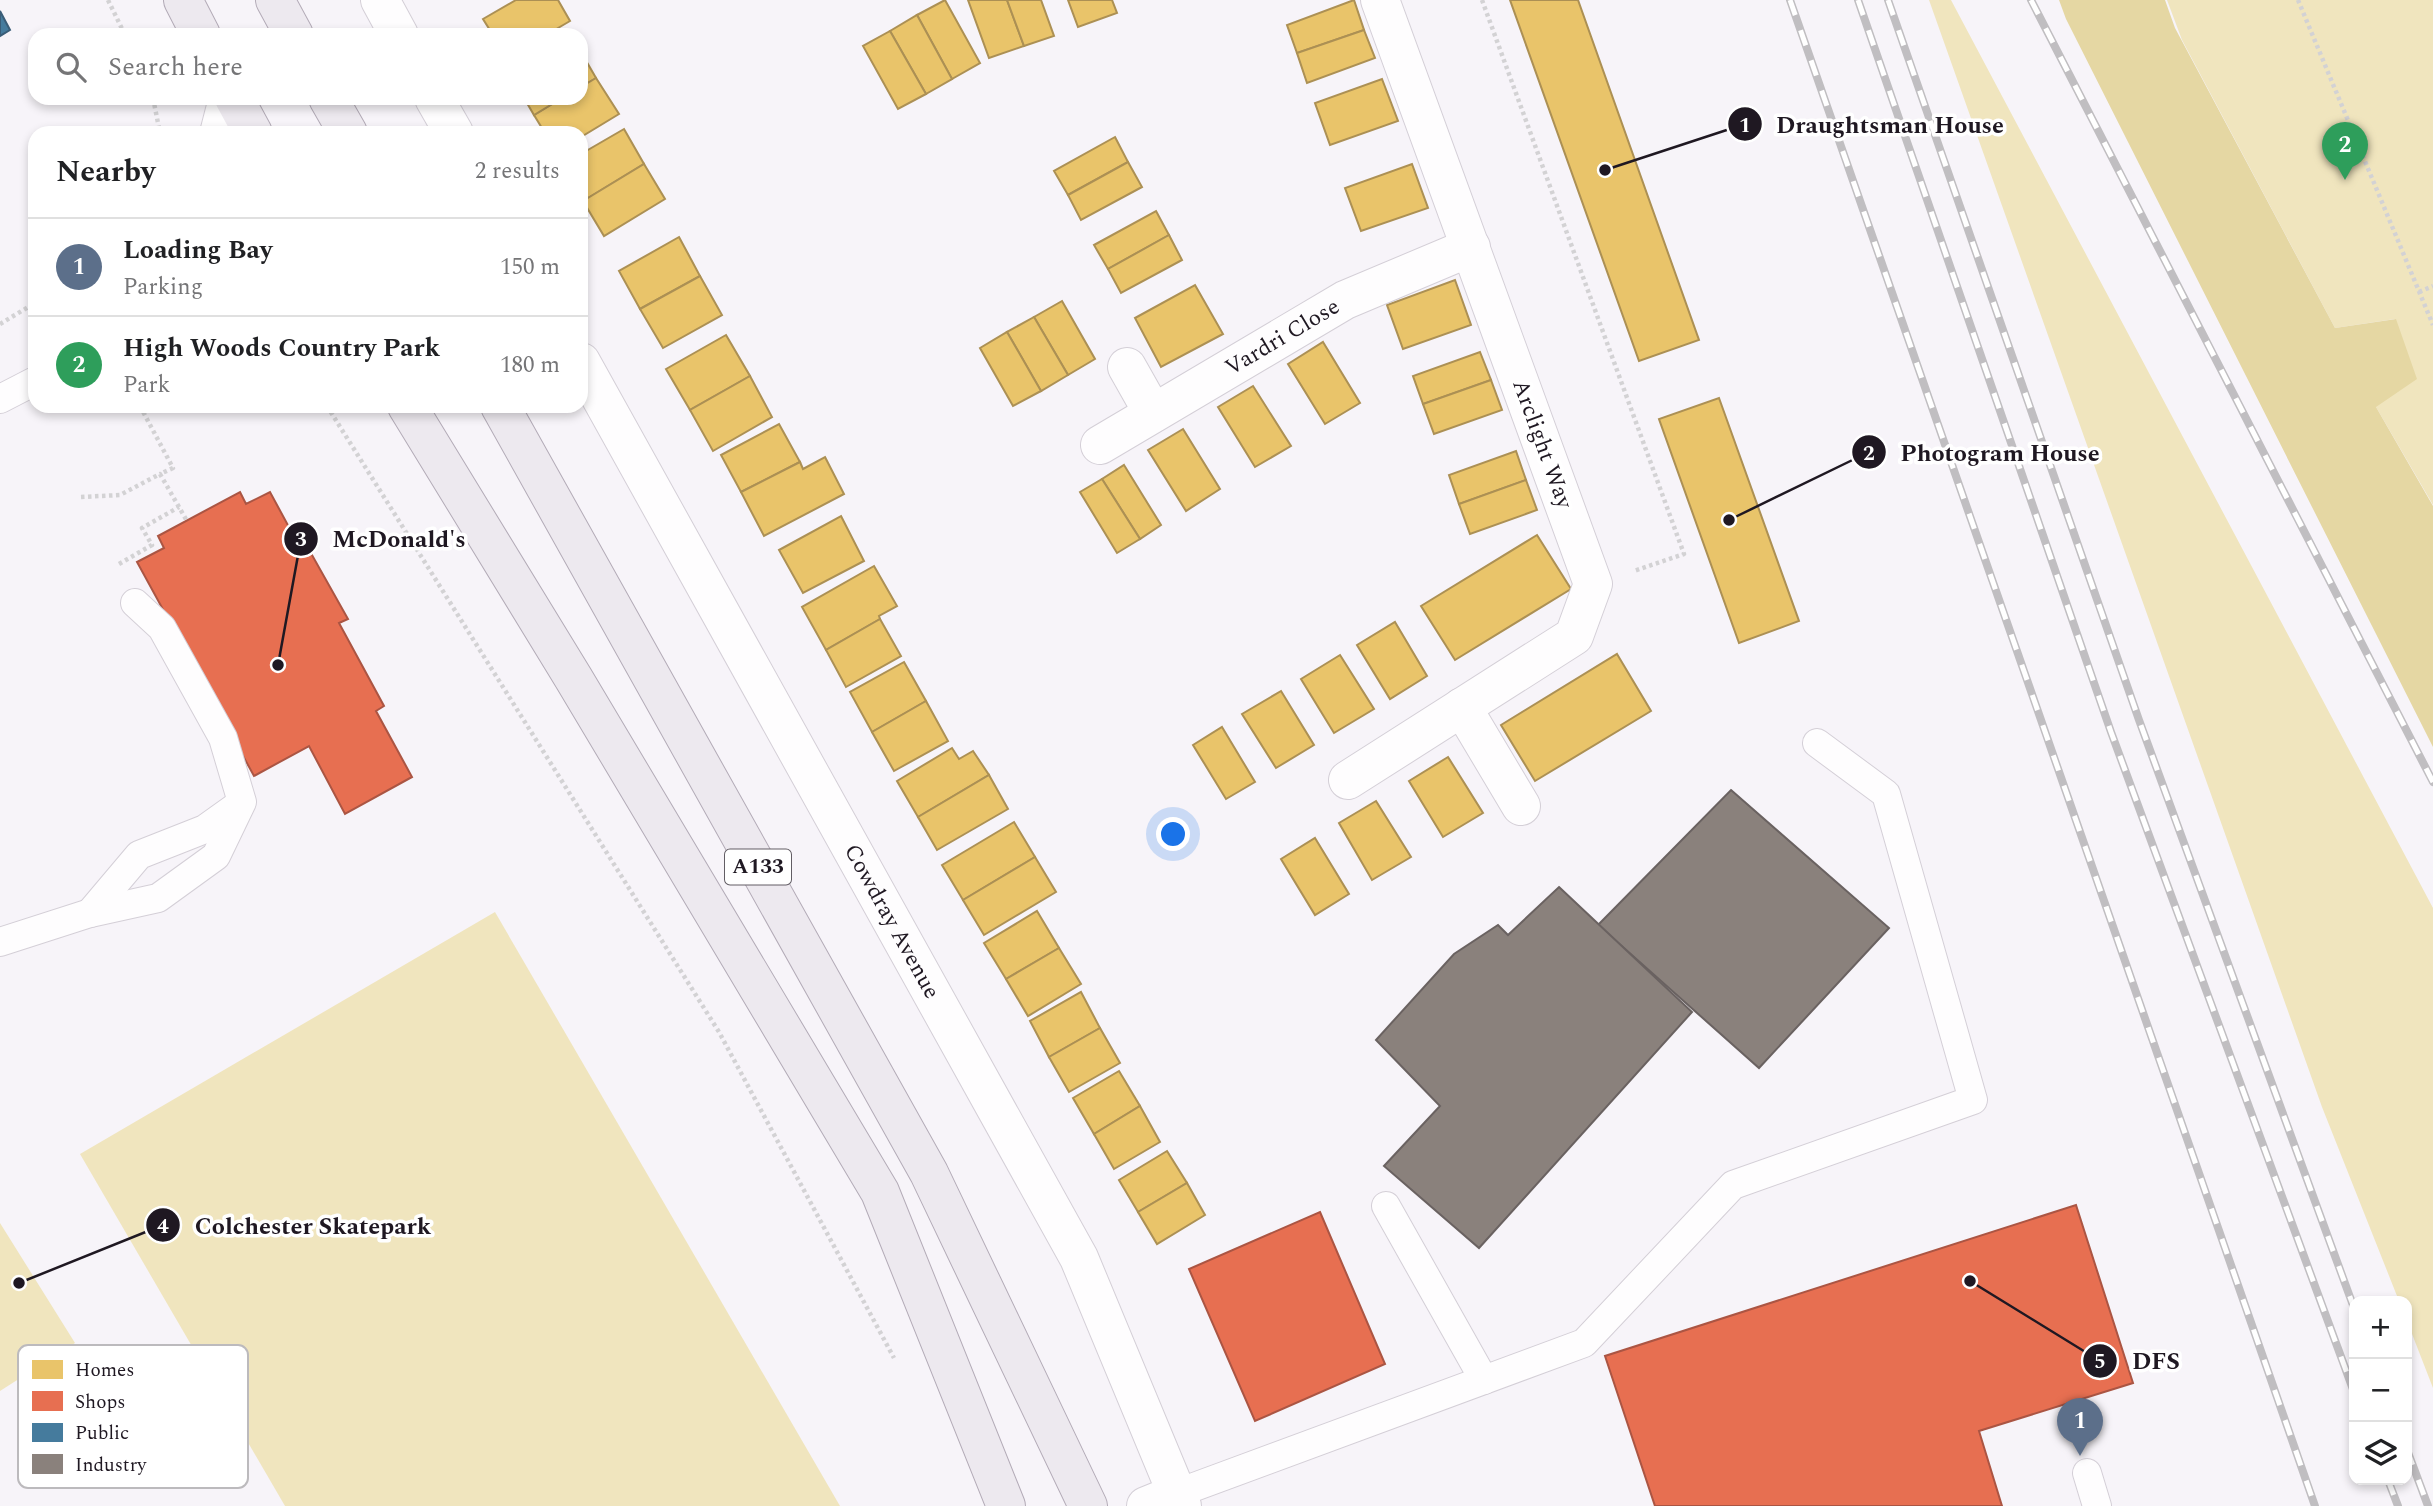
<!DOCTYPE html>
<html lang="en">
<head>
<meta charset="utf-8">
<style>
	body { margin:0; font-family:Spectral,serif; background:#f6f6f6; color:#202124 }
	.controls { position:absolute; right:21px; bottom:21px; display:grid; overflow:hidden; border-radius:14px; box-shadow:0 4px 10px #0003 }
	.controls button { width:63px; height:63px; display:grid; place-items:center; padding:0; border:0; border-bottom:2px solid #e0e0e0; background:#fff; color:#202124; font:35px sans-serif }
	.you { position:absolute; left:1174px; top:835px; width:24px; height:24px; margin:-18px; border:5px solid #fff; border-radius:50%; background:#1a73e8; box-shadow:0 0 0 10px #1a73e833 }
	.badge { display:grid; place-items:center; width:46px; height:46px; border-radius:50%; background:#6b656d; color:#fff; font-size:23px; font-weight:700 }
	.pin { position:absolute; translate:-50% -58px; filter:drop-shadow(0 2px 4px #0008) }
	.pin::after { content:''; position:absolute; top:37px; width:24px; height:21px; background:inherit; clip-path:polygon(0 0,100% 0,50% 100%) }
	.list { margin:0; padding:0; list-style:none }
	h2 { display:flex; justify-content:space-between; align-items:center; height:91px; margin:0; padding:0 28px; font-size:30px }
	h2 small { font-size:23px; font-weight:400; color:#757577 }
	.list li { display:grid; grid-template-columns:46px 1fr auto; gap:21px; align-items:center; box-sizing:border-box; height:98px; padding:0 28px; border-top:2px solid #e0e0e0 }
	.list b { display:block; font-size:26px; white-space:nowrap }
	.list p { margin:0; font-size:23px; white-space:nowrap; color:#757577 }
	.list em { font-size:23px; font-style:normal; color:#757577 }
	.icon { flex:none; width:38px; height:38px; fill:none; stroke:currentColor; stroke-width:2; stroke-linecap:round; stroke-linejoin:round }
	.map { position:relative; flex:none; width:2433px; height:1506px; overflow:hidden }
	.search { position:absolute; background:#fff; box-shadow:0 4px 10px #0003; left:28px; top:28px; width:560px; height:77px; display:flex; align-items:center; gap:18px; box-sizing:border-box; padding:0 24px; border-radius:21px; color:#757577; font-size:26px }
	.panel { position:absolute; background:#fff; box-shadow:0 4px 10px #0003; left:28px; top:126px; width:560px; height:287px; border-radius:21px }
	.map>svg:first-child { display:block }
	.green { fill:#f0e5be }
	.forest { fill:#e5d7a3 }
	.homes { fill:#e9c46a; stroke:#ac9054; stroke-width:2 }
	.shops { fill:#e76f51; stroke:#ab5543; stroke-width:2 }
	.public { fill:#457b9d; stroke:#3a5d78; stroke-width:2 }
	.industry { fill:#8a817c; stroke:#6a6261; stroke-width:2 }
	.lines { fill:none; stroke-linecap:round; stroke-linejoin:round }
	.service-casing { stroke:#d4cfd7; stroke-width:30 }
	.minor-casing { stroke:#d4cfd7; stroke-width:40 }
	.primary-casing { stroke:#b3abb7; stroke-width:40 }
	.path { stroke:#d3d2d4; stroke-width:4.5; stroke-dasharray:3.5 3.5; stroke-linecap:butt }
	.service { stroke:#fefdfe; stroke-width:28 }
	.minor { stroke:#fefdfe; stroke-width:38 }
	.primary { stroke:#ede9ef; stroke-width:38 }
	.rail-casing { stroke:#c0bec1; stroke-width:8 }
	.rail { stroke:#fff; stroke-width:5; stroke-dasharray:16; stroke-linecap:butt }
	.labels { text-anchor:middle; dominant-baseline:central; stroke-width:7; stroke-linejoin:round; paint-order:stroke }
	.shield { fill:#fff; stroke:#625d64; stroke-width:2 }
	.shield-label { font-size:21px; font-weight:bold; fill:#1f1822 }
	.street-label { font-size:23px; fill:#1f1822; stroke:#fff }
	.key { fill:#fff; stroke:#bcbabd; stroke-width:2 }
	.key-label { font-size:19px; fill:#1f1822 }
	.leader { fill:none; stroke:#1f1822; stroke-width:2.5 }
	.callout-dot { fill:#1f1822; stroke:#fff; stroke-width:2.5 }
	.mark-label { font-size:21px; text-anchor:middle; font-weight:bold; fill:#fff }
	.callout-label { font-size:24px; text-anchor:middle; font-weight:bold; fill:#1f1822; stroke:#fff; stroke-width:7; stroke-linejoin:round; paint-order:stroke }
</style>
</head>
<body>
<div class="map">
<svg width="2433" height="1506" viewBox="0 0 2433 1506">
	<rect width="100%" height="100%" fill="#f7f4f9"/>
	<g class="green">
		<polygon points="1929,0 1951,0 2433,908 2433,1388 2407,1321 2407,1301 2399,1301 2322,1107"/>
		<polygon points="2167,0 2433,0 2433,505 2376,407 2395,319 2335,328 2182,40"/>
		<polygon points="495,912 840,1506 285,1506 80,1154"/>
		<polygon points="0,1223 75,1343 0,1391"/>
	</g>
	<polygon class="forest" points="2059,0 2165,0 2175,28 2335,328 2396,319 2417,379 2376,407 2433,506 2433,747 2066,19"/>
	<g class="homes">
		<polygon points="516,0 558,0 570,21 546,35 493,35 483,19"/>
		<polygon points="945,0 980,63 952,79 917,15"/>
		<polygon points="968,0 1007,0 1024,46 989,58"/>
		<polygon points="1007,0 1041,0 1054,36 1024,46"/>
		<polygon points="1068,0 1112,0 1117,13 1078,27"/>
		<polygon points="1354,0 1364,30 1297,53 1287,25"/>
		<polygon points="1510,0 1578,0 1699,340 1639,361"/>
		<polygon points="917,15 952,79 926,94 890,31"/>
		<polygon points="1364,30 1375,58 1307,83 1297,53"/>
		<polygon points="890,31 926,94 898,109 863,46"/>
		<polygon points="581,52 596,78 581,87"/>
		<polygon points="596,78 619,114 581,137 581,133 545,133 534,115 562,98 581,98 581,87"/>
		<polygon points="1382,79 1398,121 1330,145 1315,103"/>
		<polygon points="524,98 562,98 534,115"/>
		<polygon points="624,129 644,164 583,201 581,154"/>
		<polygon points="1115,137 1128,162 1068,195 1054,171"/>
		<polygon points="1128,162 1142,187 1081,220 1068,195"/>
		<polygon points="644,164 665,199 604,236 583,201"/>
		<polygon points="1412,164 1428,208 1361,231 1345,188"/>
		<polygon points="1156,211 1169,235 1108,269 1094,245"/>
		<polygon points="1169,235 1182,260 1121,293 1108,269"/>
		<polygon points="679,237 700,276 640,309 619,271"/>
		<polygon points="700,276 722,315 663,348 640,309"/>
		<polygon points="1455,280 1471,325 1403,349 1387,305"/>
		<polygon points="1195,285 1223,334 1161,367 1135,318"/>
		<polygon points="1062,301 1095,359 1068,375 1034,317"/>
		<polygon points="1034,317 1068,375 1041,391 1007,332"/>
		<polygon points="1007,332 1041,391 1013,406 980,348"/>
		<polygon points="726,335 750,376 690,410 666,369"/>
		<polygon points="1323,342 1360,403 1325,424 1288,364"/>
		<polygon points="1480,352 1491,380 1423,404 1413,376"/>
		<polygon points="750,376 772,417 713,451 690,410"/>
		<polygon points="1491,380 1502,410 1434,434 1423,404"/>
		<polygon points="1253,386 1291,446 1255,467 1218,407"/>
		<polygon points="1719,398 1799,621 1739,643 1659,419"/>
		<polygon points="779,424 800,462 741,492 721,455"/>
		<polygon points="1183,429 1220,489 1186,511 1148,450"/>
		<polygon points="1516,451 1526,480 1459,504 1449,475"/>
		<polygon points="825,457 844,494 764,536 741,492 800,462 803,469"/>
		<polygon points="1124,465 1161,525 1140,539 1102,479"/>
		<polygon points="1102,479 1140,539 1117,553 1080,492"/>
		<polygon points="1526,480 1537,510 1470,534 1459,504"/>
		<polygon points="841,516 864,561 803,593 779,550"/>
		<polygon points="1537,535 1571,589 1455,660 1421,606"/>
		<polygon points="874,566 897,606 879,616 880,619 826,650 802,607"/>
		<polygon points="880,619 901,656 846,687 826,650"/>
		<polygon points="1395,622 1427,676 1390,699 1357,645"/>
		<polygon points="1617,654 1651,711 1535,781 1501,725"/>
		<polygon points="1340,655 1374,709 1334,733 1301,679"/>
		<polygon points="904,662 926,701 872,732 850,692"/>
		<polygon points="1281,691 1314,745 1276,768 1242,714"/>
		<polygon points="926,701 948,741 894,771 872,732"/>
		<polygon points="1222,727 1255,782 1226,799 1193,745"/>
		<polygon points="952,748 959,759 973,751 989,775 918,817 897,781"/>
		<polygon points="1448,757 1483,813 1443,837 1409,781"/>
		<polygon points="989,775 1008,809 937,850 918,817"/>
		<polygon points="1376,801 1411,857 1372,880 1339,823"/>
		<polygon points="1014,822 1035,857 963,900 942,865"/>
		<polygon points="1315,838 1349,894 1315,915 1281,859"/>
		<polygon points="1035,857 1056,892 984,935 963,900"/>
		<polygon points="1037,911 1059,948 1006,979 984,943"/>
		<polygon points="1059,948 1081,984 1028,1016 1006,979"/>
		<polygon points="1081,992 1100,1028 1049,1057 1030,1021"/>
		<polygon points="1100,1028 1120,1063 1069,1092 1049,1057"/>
		<polygon points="1119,1071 1140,1106 1094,1134 1073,1098"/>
		<polygon points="1140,1106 1160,1142 1114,1169 1094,1134"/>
		<polygon points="1167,1151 1187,1183 1138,1212 1119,1180"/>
		<polygon points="1187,1183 1205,1215 1157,1244 1138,1212"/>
	</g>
	<g class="shops">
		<polygon points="240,492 246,504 270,492 297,542 303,539 348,619 339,623 384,706 376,711 412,777 345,814 309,746 254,776 137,562 164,548 158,536"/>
		<polygon points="2076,1205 2133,1383 1979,1431 2002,1506 1655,1506 1605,1356"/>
		<polygon points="1320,1212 1385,1364 1255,1421 1189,1269"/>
	</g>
	<polygon class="public" points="0,11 10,30 0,36"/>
	<g class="industry">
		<polygon points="1731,790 1889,928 1759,1068 1598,925"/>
		<polygon points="1559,887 1692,1012 1479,1248 1384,1166 1440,1106 1376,1040 1454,954 1498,925 1508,935"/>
	</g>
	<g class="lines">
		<g class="service-casing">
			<g id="service">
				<polyline points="214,133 223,98"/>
				<polyline points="0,399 35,381"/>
				<polyline points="90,913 139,855 205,829 240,804"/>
				<polyline points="0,942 90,913 158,898 216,856 242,802 223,738 162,628 135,603"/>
				<polyline points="1386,1206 1484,1380"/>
				<polyline points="2087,1473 2097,1506"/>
				<polyline points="1178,1493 1584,1343 1733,1185 1973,1100 1886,794 1817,743"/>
			</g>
		</g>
		<g class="minor-casing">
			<g id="minor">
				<polyline points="380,0 399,35"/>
				<polyline points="434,98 454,133"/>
				<path id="s1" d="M581 362 1079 1258 1182 1506"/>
				<polyline points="1127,367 1153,413"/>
				<path id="s2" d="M1100 445 1345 300 1471 247"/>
				<polyline points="1462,707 1521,806"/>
				<polyline points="1348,780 1574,636 1593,584 1380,0"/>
				<polyline points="1146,1506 1178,1493"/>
			</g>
		</g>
		<g class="primary-casing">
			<g id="primary">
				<polyline points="183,0 201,35"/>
				<polyline points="275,0 294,35"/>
				<polyline points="234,98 253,133"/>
				<polyline points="328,98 348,133"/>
				<polyline points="407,406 574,679 880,1192 1006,1506"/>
				<polyline points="500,406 929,1173 1088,1506"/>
			</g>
		</g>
		<g class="path">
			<polyline points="108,0 125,35"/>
			<polyline points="1482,0 1684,554 1634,571"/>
			<polyline points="2298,0 2433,325"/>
			<polyline points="153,98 160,133"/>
			<polyline points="2419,292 2433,286"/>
			<polyline points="0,324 35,303"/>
			<polyline points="140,406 173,468 160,474"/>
			<polyline points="327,406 719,1032 894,1358"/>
			<polyline points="81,497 120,495 160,474 187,521"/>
			<polyline points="119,564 152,545 142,528 179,507"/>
		</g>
		<use href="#service" class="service"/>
		<use href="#minor" class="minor"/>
		<use href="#primary" class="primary"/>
		<g class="rail-casing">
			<g id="rail">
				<polyline points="1790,0 2315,1506"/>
				<polyline points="1858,0 2111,732 2354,1392"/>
				<polyline points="1888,0 2139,720 2354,1308"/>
				<polyline points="2031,0 2433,782"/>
				<polyline points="2407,1450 2428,1506"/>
				<polyline points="2388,1480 2398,1506"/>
			</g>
		</g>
		<use href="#rail" class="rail"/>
	</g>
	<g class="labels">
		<rect class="shield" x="725" y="849.5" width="66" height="35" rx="5"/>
		<g class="shield-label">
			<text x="758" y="867">A133</text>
		</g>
		<g class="street-label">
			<text stroke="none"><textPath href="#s2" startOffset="212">Vardri Close</textPath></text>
			<text transform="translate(1542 444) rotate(70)">Arclight Way</text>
			<text stroke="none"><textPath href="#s1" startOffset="640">Cowdray Avenue</textPath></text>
		</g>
	</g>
	<rect x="18" y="1345" width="230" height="143" rx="10" class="key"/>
	<rect x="32" y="1360" width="31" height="19" fill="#e9c46a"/>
	<rect x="32" y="1391" width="31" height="20" fill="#e76f51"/>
	<rect x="32" y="1423" width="31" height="19" fill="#457b9d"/>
	<rect x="32" y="1454" width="31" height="20" fill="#8a817c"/>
	<g class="key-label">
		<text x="75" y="1376">Homes</text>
		<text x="75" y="1408">Shops</text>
		<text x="75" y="1439">Public</text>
		<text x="75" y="1471">Industry</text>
	</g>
	<path class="leader" d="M1605 170L1745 124M1729 520L1869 452M278 665L301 539M19 1283L163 1225M1970 1281L2100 1361"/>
	<g class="callout-dot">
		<circle cx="1605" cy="170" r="7"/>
		<circle cx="1729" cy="520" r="7"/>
		<circle cx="278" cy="665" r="7"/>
		<circle cx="19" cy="1283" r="7"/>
		<circle cx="1970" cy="1281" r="7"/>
		<circle cx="1745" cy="124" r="18"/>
		<circle cx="1869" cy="452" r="18"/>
		<circle cx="301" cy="539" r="18"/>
		<circle cx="163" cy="1225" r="18"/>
		<circle cx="2100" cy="1361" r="18"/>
	</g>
	<g class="mark-label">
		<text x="1745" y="132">1</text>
		<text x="1869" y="460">2</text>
		<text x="301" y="546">3</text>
		<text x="163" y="1233">4</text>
		<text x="2100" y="1368">5</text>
	</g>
	<g class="callout-label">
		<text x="1890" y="133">Draughtsman House</text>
		<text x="2000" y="461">Photogram House</text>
		<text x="399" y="547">McDonald's</text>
		<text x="313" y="1234">Colchester Skatepark</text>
		<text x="2156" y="1369">DFS</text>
	</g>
</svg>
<div class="controls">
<button>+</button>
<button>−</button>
<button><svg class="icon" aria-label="layers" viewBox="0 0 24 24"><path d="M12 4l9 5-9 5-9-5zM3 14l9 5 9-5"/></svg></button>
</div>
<div class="you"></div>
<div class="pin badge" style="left:2080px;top:1456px;background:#5c6f8a">1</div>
<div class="pin badge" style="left:2345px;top:180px;background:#2e9e5b">2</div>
<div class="search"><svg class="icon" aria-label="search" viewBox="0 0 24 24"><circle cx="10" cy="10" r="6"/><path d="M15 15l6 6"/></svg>Search here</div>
<section class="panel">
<h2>Nearby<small>2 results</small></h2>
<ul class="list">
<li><span class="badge" style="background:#5c6f8a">1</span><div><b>Loading Bay</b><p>Parking</p></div><em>150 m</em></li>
<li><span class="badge" style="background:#2e9e5b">2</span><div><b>High Woods Country Park</b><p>Park</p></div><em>180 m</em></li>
</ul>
</section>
</div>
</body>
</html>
